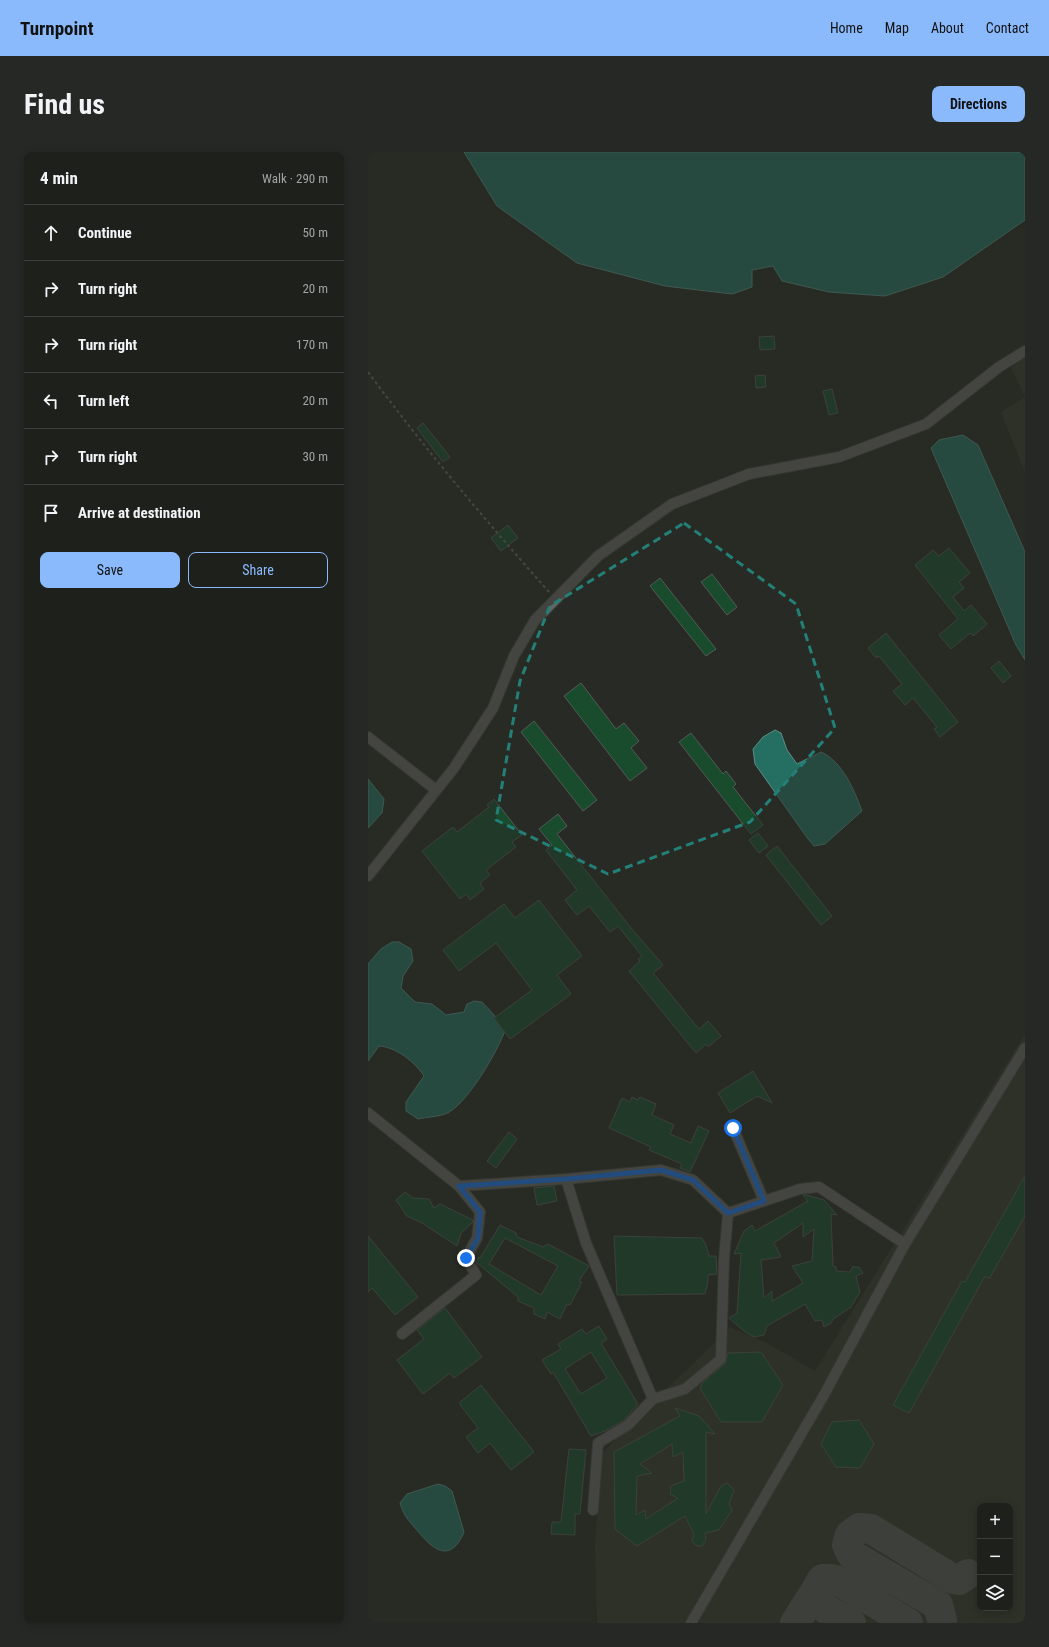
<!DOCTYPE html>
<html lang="en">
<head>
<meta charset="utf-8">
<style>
	body { margin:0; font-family:"Roboto Condensed",sans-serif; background:#262825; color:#f1f3f6 }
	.controls { position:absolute; right:12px; bottom:12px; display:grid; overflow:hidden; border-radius:8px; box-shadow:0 2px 10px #0003 }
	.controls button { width:36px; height:36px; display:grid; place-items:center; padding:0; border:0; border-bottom:1px solid #3c3e3b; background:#1e201c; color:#f1f3f6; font:20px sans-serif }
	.stop { position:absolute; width:12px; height:12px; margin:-9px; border:3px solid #1a73e8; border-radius:50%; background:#fff }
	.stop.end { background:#1a73e8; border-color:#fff; box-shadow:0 1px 4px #0008 }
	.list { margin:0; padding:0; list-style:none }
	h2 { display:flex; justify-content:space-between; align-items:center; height:52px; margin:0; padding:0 16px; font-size:17px }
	h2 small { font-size:13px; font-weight:400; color:#a1a3a3 }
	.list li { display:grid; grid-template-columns:26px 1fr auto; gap:12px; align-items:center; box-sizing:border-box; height:56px; padding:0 16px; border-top:1px solid #3c3e3b }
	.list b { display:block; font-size:15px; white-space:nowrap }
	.list em { font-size:13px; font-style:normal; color:#a1a3a3 }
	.actions { display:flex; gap:8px; padding:12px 16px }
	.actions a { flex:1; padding:9px 0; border:1px solid #8abafc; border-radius:8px; text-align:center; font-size:14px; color:#8abafc }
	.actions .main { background:#8abafc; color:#111 }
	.icon { flex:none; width:22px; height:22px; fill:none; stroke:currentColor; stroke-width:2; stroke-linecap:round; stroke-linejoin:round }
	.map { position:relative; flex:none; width:657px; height:1471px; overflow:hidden; border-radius:8px }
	header { display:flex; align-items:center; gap:24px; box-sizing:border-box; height:56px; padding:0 20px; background:#8abafc; color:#111 }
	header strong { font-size:19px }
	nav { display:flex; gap:22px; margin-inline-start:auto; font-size:14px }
	.intro { display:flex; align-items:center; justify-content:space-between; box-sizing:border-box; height:96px; padding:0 24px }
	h1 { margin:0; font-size:28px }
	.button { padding:10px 18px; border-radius:8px; background:#8abafc; color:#111; font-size:14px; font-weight:700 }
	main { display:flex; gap:24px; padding:0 24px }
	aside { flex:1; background:#1e201c; border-radius:8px; box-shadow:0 2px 10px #0003 }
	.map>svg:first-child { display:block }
	.built { fill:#33382d; fill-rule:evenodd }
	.water { fill:#256e62; stroke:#5b8e85 }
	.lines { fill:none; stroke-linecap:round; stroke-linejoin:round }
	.taxiway { stroke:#585a54; stroke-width:30 }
	.building { fill:#194b2d; stroke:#545a56; fill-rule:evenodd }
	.minor-casing { stroke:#444741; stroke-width:12 }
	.path { stroke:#676964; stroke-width:2; stroke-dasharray:3 3; stroke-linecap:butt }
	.minor { stroke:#666562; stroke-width:10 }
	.route { stroke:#1a73e8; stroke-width:5 }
	.marked { fill:none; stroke:#238078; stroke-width:3; stroke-dasharray:8 5; stroke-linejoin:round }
</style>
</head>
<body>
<header>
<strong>Turnpoint</strong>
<nav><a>Home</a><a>Map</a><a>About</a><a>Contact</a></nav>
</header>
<div class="intro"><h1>Find us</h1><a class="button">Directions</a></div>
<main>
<aside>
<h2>4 min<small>Walk · 290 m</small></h2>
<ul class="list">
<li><svg class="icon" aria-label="ahead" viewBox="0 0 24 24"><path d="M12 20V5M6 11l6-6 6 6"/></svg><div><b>Continue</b></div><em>50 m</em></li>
<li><svg class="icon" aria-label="right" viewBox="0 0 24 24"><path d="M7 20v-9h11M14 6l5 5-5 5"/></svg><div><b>Turn right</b></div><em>20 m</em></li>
<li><svg class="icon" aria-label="right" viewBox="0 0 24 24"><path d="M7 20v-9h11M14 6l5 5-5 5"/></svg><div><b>Turn right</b></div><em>170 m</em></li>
<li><svg class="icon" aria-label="left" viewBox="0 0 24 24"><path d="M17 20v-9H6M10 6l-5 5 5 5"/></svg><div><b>Turn left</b></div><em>20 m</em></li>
<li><svg class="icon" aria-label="right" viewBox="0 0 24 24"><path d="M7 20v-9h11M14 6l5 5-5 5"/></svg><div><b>Turn right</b></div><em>30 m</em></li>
<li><svg class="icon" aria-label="arrive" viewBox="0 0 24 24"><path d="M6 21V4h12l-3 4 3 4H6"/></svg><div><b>Arrive at destination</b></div></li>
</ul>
<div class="actions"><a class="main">Save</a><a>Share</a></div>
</aside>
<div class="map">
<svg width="657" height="1471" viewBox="0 0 657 1471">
	<rect width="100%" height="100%" fill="#282b25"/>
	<g class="built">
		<polygon points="657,204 657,320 633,260 657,245 643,216"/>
		<path d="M657 882V1471H229L227 1394 234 1301 362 1175 399 1191 447 1219ZM612 1354H642V1456H612Z"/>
	</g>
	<g class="water">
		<polygon points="96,0 657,0 657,68 575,125 517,144 461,140 414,129 405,114 384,118 384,135 364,142 297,134 209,111 129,54"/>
		<polygon points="595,283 610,293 657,400 657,508 648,493 563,296 571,288"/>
		<path d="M407 578 413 581 419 598 429 612 453 600C475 610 486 638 494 659L457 692 446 694 440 687 387 612 385 597 395 585Z"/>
		<polygon points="0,627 16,647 14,661 0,676"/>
		<path d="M24 790H31L43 797 45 809 35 824 33 836 47 850 64 852 78 863 96 860 99 852 106 849 114 850 138 876C131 897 98 955 77 962 69 965 58 965 50 967L38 959V950L56 924C47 910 28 895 11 894L0 909V812L13 797Z"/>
		<path d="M70 1332 77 1334 84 1339 96 1380C82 1413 64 1397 48 1377 40 1368 35 1362 32 1351L39 1342Z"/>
	</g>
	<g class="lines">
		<g class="taxiway">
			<polyline points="574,1468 570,1453 484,1403 479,1393 482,1383 491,1376 503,1377 585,1427 591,1428 600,1422"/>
			<polyline points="427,1471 455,1427"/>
			<path d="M483 1471C465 1460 438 1453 453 1429L462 1427 471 1429 540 1471"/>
		</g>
	</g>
	<g class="building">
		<polygon points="406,184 407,197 392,198 391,185"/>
		<polygon points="397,223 398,235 388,236 387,224"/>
		<polygon points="464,237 470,261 461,263 455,239"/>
		<polygon points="55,271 82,305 75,310 49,276"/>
		<polygon points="140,373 150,386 133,399 123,386"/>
		<polygon points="581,396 602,421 591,430 596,436 585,445 596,459 603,453 619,472 605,484 602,481 583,497 571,483 590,467 547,413 565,398 571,404"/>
		<polygon points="344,422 369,455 359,463 333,430"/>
		<polygon points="292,426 348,497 338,504 282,434"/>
		<polygon points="518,481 590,570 572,585 566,577 569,575 545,546 537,553 525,539 534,532 511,504 508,506 500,496"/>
		<polygon points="631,509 643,524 635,531 623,516"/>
		<polygon points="213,531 248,577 256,571 271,589 263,596 279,616 262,629 196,544"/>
		<polygon points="166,569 229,648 215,659 153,580"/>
		<polygon points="323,581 355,622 358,619 368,632 365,635 395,673 383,682 311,590"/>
		<polygon points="126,647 154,683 144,690 148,695 118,718 122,723 112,731 116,737 102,748 98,742 92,747 54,699 85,675 89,680 121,655 119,653"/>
		<polygon points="190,662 199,674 189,682 263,776 295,813 285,821 331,877 340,869 353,884 340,895 338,892 328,901 261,819 272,809 270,807 274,804 250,774 242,780 221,754 209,763 197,748 209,738 178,698 184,693 171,677"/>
		<polygon points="390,681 400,694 391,701 381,688"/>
		<polygon points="409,694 464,764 453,773 398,703"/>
		<polygon points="171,748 214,804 189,823 203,842 142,887 126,866 164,838 128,791 91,819 75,798 136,752 147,766"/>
		<polygon points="385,919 404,951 389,944 362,961 350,941"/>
		<polygon points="264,945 270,948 272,945 288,952 284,963 306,973 302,982 323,991 330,974 341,979 322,1020 312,1016 314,1012 281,998 283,995 241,976 254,946 262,950"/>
		<polygon points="141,980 149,987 128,1016 119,1009"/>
		<polygon points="657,1024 657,1064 621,1127 617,1124 541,1261 525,1253 594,1129 597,1130"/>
		<polygon points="186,1034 189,1049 169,1053 166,1036"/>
		<polygon points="37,1040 45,1046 61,1047 66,1056 72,1052 105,1068 104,1071 93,1081 89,1094 54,1071 39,1064 28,1048"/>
		<path d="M435 1043H439L456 1048 469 1063 463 1062 465 1114 468 1115V1119L482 1120 485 1114 486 1115H491L495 1121 488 1124 492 1140 483 1155 465 1167 463 1171 456 1175 454 1168 447 1169 437 1152 399 1174 396 1183 386 1185 376 1179 361 1166 369 1161 373 1101 366 1102 376 1079 384 1073 387 1079 440 1049ZM435 1071V1085L446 1077 444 1109 424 1114 435 1131 404 1149V1139L396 1146 393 1108 413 1105 406 1091Z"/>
		<path d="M132 1073 148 1081 149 1085 175 1095 180 1092 221 1114 211 1129 214 1130 202 1153 199 1152 192 1167 179 1160 177 1167 166 1162V1156L150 1149V1145L108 1110 111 1105 112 1106ZM137 1086 190 1114 173 1143 121 1112Z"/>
		<polygon points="0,1084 50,1145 27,1163 4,1136 0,1140"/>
		<polygon points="246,1084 334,1086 338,1093 341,1104 348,1104 349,1122 340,1123 340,1130 337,1142 249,1143"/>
		<polygon points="77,1156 114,1205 86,1226 82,1221 55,1242 29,1208 56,1187 49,1178"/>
		<path d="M231 1174 239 1187 233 1191 270 1252 256 1268 237 1279 223 1284 185 1220 183 1222 174 1208 193 1197 190 1192 214 1177 218 1182ZM223 1200 239 1226 213 1242 197 1217Z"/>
		<polygon points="393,1200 415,1233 394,1270 353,1270 332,1236 335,1230 357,1212 360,1201"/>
		<polygon points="113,1233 166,1300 143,1318 122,1291 110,1301 98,1285 110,1276 91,1251"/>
		<path d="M307 1256 331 1264 347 1282 338 1280V1362L353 1334 359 1331 366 1338 361 1352 364 1358 351 1378 337 1381 338 1388 334 1394H329L324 1389 326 1382 317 1364 269 1394 247 1377 246 1300 312 1264ZM304 1292 305 1305 315 1300 316 1329 303 1334 302 1342 310 1346 278 1367 277 1358 268 1363 269 1324 284 1321 272 1312Z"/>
		<polygon points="491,1268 506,1292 492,1316 468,1315 453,1292 464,1270"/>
		<polygon points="201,1297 218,1298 212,1362 207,1362 207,1383 183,1382 184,1370 193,1370"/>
	</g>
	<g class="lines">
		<g class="minor-casing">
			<g id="minor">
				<polyline points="0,585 68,638"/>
				<polyline points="0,724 86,616 125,556 146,504 167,468 230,404 304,352 381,322 471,305 558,272 631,215 657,199"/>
				<polyline points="0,961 91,1034 198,1027 293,1018 325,1028 360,1061 432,1037 451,1035 537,1092"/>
				<polyline points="365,976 396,1049"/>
				<polyline points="198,1027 218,1091 285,1247 260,1273 230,1291 225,1358"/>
				<polyline points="34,1182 108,1123 98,1106 109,1086 112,1060 91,1034"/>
				<polyline points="285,1247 317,1237 353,1207 356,1107 360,1061"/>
				<polyline points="323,1471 456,1243 537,1092 657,896"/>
			</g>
		</g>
		<path class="path" d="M0 220C57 297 118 369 181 440"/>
		<use href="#minor" class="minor"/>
	</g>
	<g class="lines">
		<polyline class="route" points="98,1106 110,1086 112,1060 91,1034 198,1027 293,1018 325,1028 360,1061 396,1049 365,976"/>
	</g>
	<path d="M0 0H657V1471H0ZM316 371 428 452 467 576 382 670 240 722 128 668 152 529 182 454Z" fill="#282b25" fill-opacity=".55" fill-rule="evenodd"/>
	<path class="marked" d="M316 371 428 452 467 576 382 670 240 722 128 668 152 529 182 454Z"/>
</svg>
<div class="controls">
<button>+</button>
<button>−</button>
<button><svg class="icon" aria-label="layers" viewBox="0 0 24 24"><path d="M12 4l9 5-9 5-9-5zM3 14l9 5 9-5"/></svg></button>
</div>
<div class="stop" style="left:365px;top:976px"></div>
<div class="stop end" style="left:98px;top:1106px"></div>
</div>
</main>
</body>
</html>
